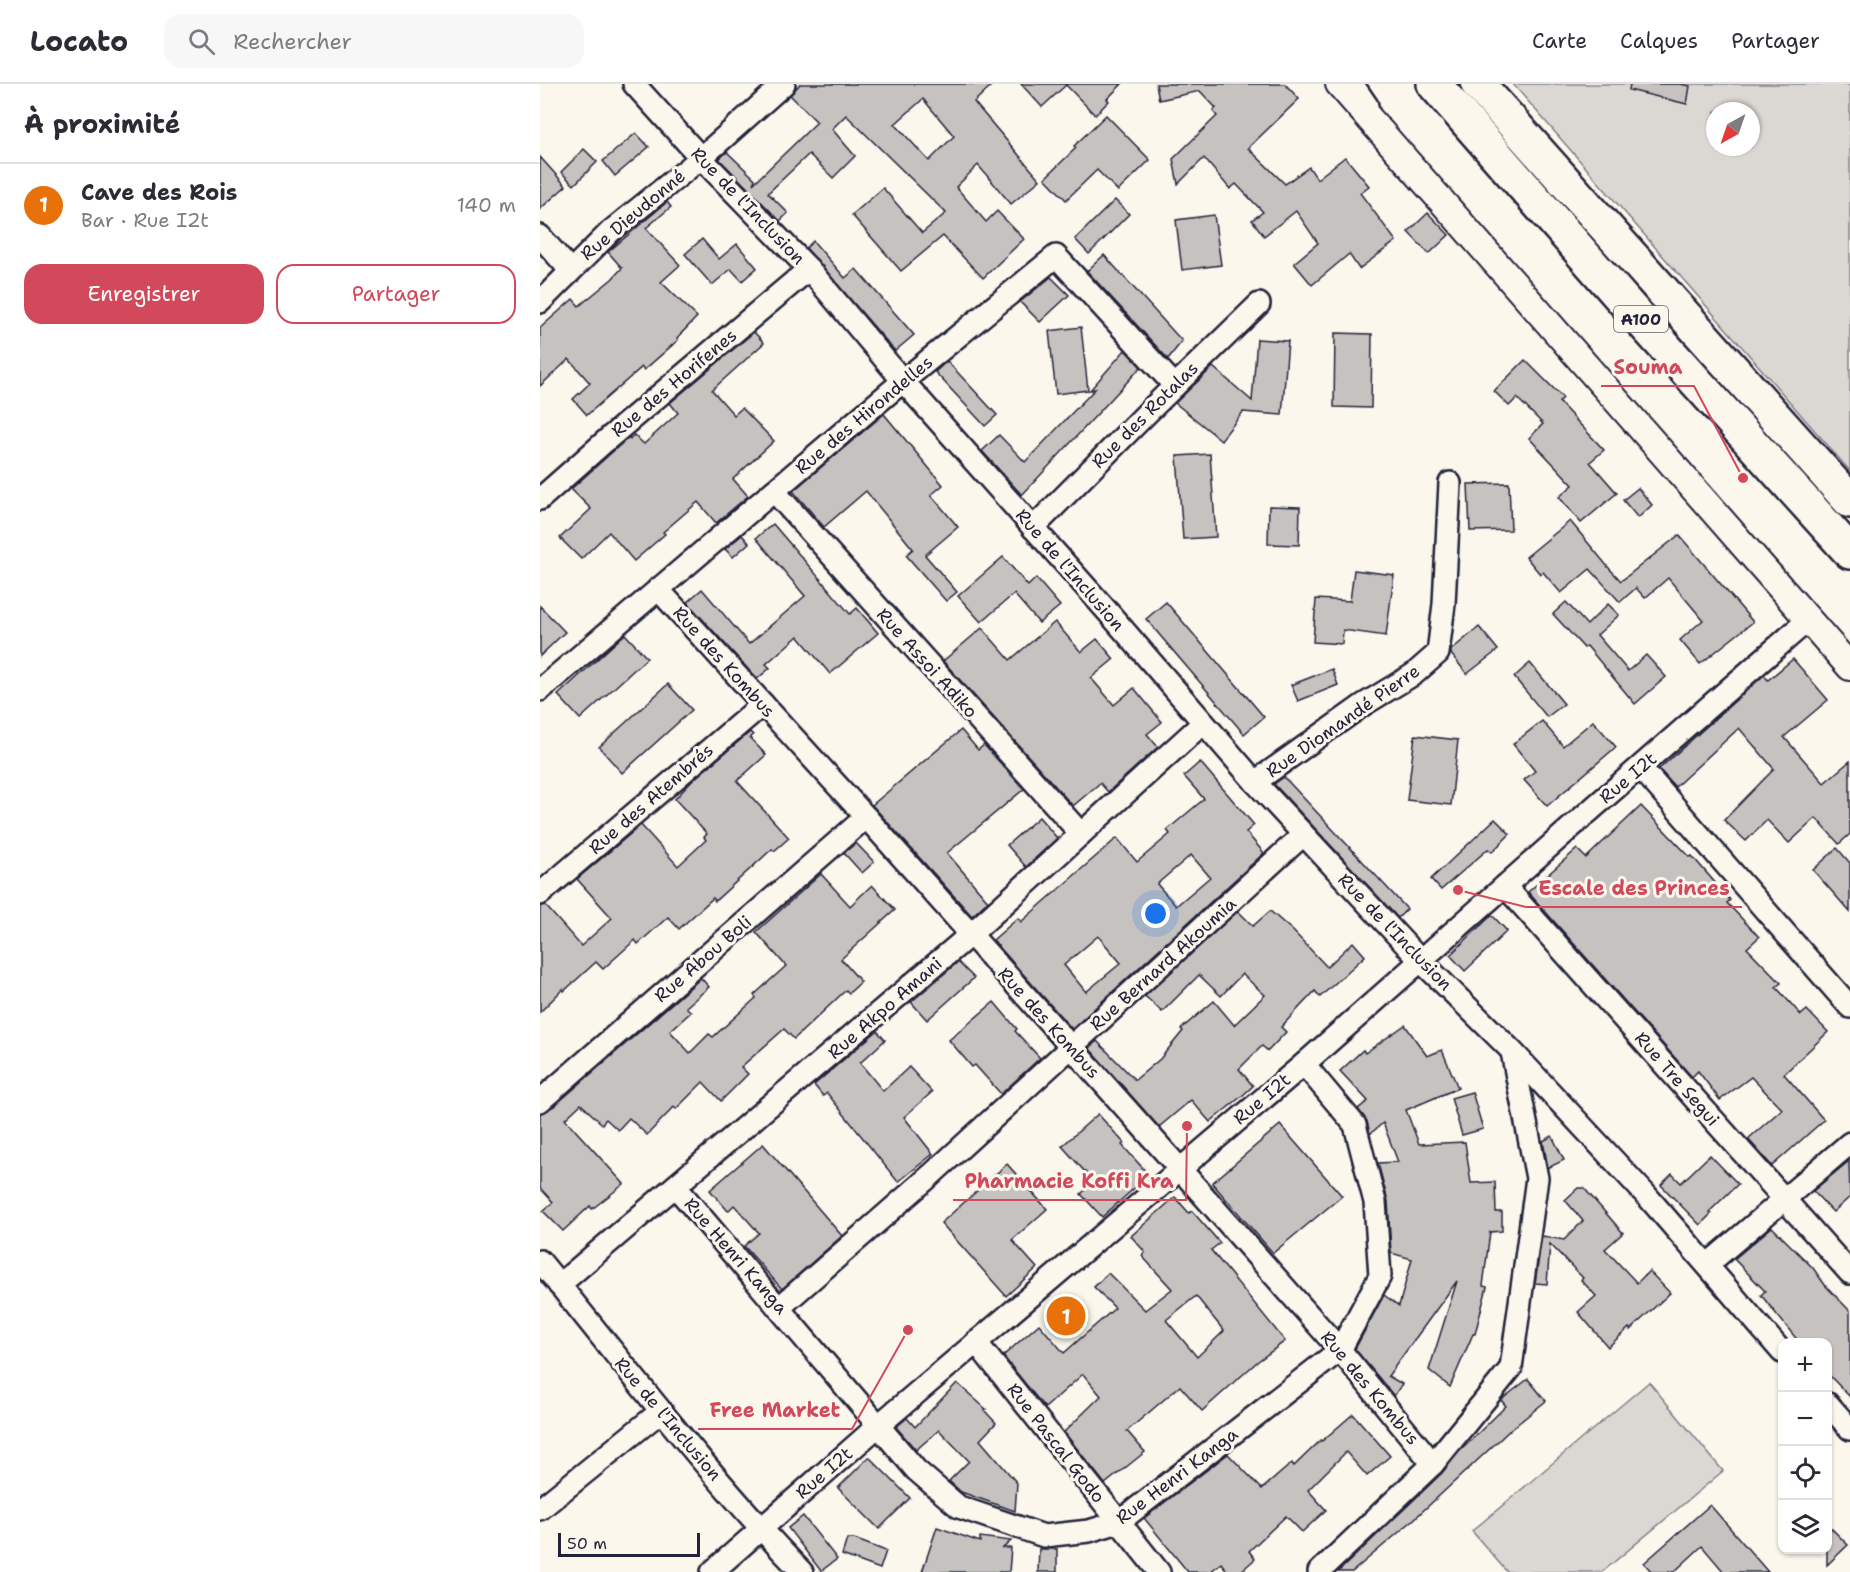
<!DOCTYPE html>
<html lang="fr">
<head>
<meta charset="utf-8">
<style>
	body { margin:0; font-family:"Shantell Sans",sans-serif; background:#f7f7f7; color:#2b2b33 }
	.controls { position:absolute; right:18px; bottom:18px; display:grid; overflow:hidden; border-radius:12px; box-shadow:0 2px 4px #0004 }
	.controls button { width:54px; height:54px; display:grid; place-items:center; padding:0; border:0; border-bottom:2px solid #e1e1e2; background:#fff; color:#2b2b33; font:30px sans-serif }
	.compass { position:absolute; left:1166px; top:18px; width:54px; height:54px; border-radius:50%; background:#fff; box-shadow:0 2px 4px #0004; rotate:220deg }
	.scale { position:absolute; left:18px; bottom:15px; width:142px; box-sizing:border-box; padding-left:6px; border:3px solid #22223b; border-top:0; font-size:16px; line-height:21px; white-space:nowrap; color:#22223b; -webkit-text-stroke:4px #fbf7ec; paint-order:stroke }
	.you { position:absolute; left:616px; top:830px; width:21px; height:21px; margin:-15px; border:4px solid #fff; border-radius:50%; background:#1a73e8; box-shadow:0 0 0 9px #1a73e833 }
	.badge { display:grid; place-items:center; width:39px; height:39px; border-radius:50%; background:#d1495b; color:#fff; font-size:20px; font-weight:700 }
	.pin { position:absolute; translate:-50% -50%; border:3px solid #fff; box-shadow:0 2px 6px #0006 }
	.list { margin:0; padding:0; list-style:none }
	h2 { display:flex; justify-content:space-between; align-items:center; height:78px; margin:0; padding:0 24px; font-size:26px }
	h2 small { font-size:20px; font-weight:400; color:#7c7c81 }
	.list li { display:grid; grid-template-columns:39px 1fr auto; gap:18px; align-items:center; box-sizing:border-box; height:84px; padding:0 24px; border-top:2px solid #e1e1e2 }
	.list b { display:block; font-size:22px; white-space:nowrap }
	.list p { margin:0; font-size:20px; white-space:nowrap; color:#7c7c81 }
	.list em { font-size:20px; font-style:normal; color:#7c7c81 }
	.actions { display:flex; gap:12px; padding:18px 24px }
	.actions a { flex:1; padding:14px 0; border:2px solid #d1495b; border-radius:18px; text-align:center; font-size:21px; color:#d1495b }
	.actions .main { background:#d1495b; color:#fff }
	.icon { flex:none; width:33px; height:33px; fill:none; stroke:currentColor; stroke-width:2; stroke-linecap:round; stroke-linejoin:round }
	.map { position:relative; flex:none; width:1310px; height:1488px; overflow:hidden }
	header { display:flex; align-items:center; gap:36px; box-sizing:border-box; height:84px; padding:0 30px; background:#fff; border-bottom:2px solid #e1e1e2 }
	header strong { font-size:28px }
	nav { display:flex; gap:33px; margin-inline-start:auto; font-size:21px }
	.search { width:420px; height:54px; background:#f7f7f7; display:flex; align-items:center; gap:15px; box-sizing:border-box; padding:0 21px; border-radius:18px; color:#7c7c81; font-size:22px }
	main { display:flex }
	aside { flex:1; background:#fff }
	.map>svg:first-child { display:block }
	.green { fill:#dbd8d3; stroke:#7e7d87; stroke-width:1.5; fill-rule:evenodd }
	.building { fill:#c6c2c0; stroke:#22223b; stroke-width:1.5; fill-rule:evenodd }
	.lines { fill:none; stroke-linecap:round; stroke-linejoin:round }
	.service-casing { stroke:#22223b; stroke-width:15 }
	.minor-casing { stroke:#22223b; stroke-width:26 }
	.tertiary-casing { stroke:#22223b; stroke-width:30 }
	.trunk-casing { stroke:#22223b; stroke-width:38 }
	.service { stroke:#fbf7ec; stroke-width:10 }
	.minor { stroke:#fbf7ec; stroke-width:21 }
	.tertiary { stroke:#fbf7ec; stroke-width:26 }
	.trunk { stroke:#fbf7ec; stroke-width:33 }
	.labels { text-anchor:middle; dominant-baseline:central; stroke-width:6; stroke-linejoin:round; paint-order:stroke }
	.shield { fill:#fbf7ec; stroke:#636270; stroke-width:1.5 }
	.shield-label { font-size:16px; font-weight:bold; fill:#22223b }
	.street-label { font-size:18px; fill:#22223b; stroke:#fbf7ec }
	.leader { fill:none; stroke:#d1495b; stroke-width:2 }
	.callout-dot { fill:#d1495b; stroke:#fbf7ec; stroke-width:2 }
	.callout-label { font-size:20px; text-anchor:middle; font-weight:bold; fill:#d1495b; stroke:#fbf7ec; stroke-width:6; stroke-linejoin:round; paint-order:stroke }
</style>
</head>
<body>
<header>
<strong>Locato</strong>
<div class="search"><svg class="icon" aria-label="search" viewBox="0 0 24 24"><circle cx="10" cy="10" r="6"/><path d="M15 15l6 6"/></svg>Rechercher</div>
<nav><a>Carte</a><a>Calques</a><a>Partager</a></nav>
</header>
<main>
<aside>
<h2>À proximité<small></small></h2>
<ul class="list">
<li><span class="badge" style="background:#e8710a">1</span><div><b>Cave des Rois</b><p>Bar · Rue I2t</p></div><em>140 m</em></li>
</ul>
<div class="actions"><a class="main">Enregistrer</a><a>Partager</a></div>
</aside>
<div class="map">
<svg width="1310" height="1488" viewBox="0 0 1310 1488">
	<rect width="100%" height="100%" fill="#fbf7ec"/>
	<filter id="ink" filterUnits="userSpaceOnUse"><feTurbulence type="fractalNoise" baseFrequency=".0167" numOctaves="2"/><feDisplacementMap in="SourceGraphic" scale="12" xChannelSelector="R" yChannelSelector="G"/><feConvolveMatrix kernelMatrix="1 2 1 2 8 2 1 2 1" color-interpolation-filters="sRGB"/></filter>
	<g filter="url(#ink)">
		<g class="green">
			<path d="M973 0H1308L1310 3V387ZM1175 27H1211V63H1175Z"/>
			<polygon points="1109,1298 1183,1387 1062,1488 967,1488 932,1447"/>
		</g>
		<g class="building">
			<path d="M260 0H453L434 18 500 96 471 120 438 81 416 103 446 138 457 127 484 155 443 194 403 152 361 187 312 131 343 104 382 149 406 129 306 31 292 45 315 72 293 94 269 70 228 109 248 129 240 137 179 75 187 68 215 95 213 100 277 38 250 11ZM383 15 414 52 389 77 355 40Z"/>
			<polygon points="481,0 582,0 567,15 569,17 555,31 526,1 502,23"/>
			<polygon points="616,0 745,0 759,15 708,64 745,100 769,83 777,95 805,73 829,102 820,109 856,157 819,185 809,170 772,201 754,179 778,159 756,127 724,152 712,136 723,128 696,100 690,105 664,74 638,100 633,75 677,32 673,27 676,24 660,7 619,16"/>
			<polygon points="1090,0 1140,0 1150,2 1147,20 1089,6"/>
			<polygon points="566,31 610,76 578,107 557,86 526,116 505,94 536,64 534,62"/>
			<polygon points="96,49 109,63 75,92 63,77"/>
			<polygon points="44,65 57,78 34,101 21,88"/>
			<polygon points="0,73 26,102 0,125"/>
			<polygon points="575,116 589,130 549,170 535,155"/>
			<polygon points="127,118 131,123 106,144 140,181 121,198 157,233 137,254 138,256 104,286 102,283 47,331 33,315 50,299 29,275 0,302 0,244 33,215 39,222 72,195 82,184 68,168"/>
			<polygon points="888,129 909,151 889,170 868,148"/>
			<polygon points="674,131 681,181 642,186 636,136"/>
			<polygon points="162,155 179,175 197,160 217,184 202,197 191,185 172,201 145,170"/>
			<polygon points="273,157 305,194 316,185 374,251 355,267 266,164"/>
			<polygon points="564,171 642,257 628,275 547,187"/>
			<polygon points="511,193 529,211 500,238 480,218"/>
			<polygon points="541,243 548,306 516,310 509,247"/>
			<polygon points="214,248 224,259 172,306 194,331 202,324 234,357 193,395 208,412 176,439 158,418 123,448 125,450 94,477 69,448 41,475 20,454 51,425 31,405 89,353 90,355 94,351 104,360 138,329 130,319"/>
			<polygon points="795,249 832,250 831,324 794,323"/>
			<polygon points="717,255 748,257 742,331 703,328 681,356 635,319 673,283 712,317"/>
			<polygon points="585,266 601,283 482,411 442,367 459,351 485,378 555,305 550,306"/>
			<polygon points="985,276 1023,314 1019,318 1064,366 1050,378 1077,409 1041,439 1019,413 1033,401 989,354 1003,340 977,314 969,322 954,307"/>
			<polygon points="407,277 457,331 445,342 395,288"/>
			<polygon points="344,330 403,401 391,411 418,443 385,471 417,508 406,517 366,471 373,465 326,407 284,443 253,407"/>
			<polygon points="670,370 676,453 643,455 637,372"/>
			<polygon points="969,399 971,446 930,447 928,400"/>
			<polygon points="1098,404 1112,421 1098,434 1083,416"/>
			<polygon points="729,422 760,423 759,461 728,460"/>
			<polygon points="1030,437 1068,483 1081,497 1139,451 1213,538 1160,580 1140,556 1163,536 1128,494 1105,514 1096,504 1080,518 1050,485 1021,509 1003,488 1000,490 986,473"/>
			<polygon points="233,440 310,530 317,524 338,549 290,590 258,552 226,580 230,584 217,595 147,518 162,505 209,560 265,512 216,454"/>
			<polygon points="202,451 209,459 193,473 185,465"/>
			<polygon points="463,473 488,502 496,494 520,522 499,539 474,510 441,538 418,512"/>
			<polygon points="814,486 854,491 846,552 803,546 802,560 773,558 776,515 810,517"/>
			<polygon points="626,518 724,633 704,650 606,535"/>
			<polygon points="1026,518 1047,541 1068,520 1079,531 1057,551 1088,587 1106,571 1126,593 1095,620 1047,562 1044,564 1013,530"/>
			<polygon points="0,522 25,548 0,572"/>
			<polygon points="515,538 541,568 557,555 574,575 551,594 574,621 594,604 622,638 607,650 618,663 568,708 560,699 533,722 403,577 442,544 470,576"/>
			<polygon points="939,543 958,566 927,590 911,570 911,566"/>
			<polygon points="85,550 107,574 40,635 18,611"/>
			<polygon points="1253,575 1288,616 1244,653 1284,699 1310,677 1310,750 1299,760 1276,734 1249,759 1227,736 1206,757 1184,736 1234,685 1199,644 1135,703 1119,685 1224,591 1228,596"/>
			<polygon points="990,579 1024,620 1007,633 974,593"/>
			<polygon points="792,585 798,601 758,617 751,601"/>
			<polygon points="128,600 152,626 82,689 59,663"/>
			<polygon points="1002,637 1023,662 1053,637 1076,663 1007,722 984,696 995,687 973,660"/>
			<polygon points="421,646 438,666 444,661 484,705 407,769 448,817 432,832 332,721"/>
			<polygon points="210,648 213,651 210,654 226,671 197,697 249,754 234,767 232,765 175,817 173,814 139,845 128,833 98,860 95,856 63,885 56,878 24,907 23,905 0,928 0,822 5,821 41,862 72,834 37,795 101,741 138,782 166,756 164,753 167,750 135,715 154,695"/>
			<polygon points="875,651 918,656 911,721 867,716"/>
			<path d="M660 678 714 741 706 748 724 769 532 945 453 856 478 834 481 838 577 754 597 778 630 750 627 746 664 715 644 692ZM651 771 670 793 636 822 617 800ZM558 852 581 879 546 908 524 881Z"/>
			<polygon points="744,693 867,825 858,834 734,700"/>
			<polygon points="1101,722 1150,773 1152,772 1190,816 1187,819 1219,853 1207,864 1241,899 1236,903 1261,931 1267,926 1288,948 1244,990 1284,1036 1232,1082 1208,1055 1242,1025 1211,993 1180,1016 1158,987 1152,993 988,808 1037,765 1046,774"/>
			<polygon points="499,733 517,754 486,783 467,761"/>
			<polygon points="955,735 970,750 952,768 948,765 901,806 891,795"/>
			<polygon points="316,759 334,778 322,789 304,769"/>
			<polygon points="1297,764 1310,779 1310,828 1273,786"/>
			<polygon points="281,790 310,822 332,801 355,826 301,875 321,898 309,909 306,906 254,955 244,945 201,983 208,990 181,1017 163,998 136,1025 134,1023 107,1051 89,1034 78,1046 66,1035 62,1040 41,1020 25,1035 84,1100 52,1125 50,1122 23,1147 3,1127 13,1118 0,1104 0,1029 14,1022 161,894 169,903 146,923 151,928 130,947 150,969 169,950 173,953 216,914 214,911 246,882 216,848"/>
			<polygon points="698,827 713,842 730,827 753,847 787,883 813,858 825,872 780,913 775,907 741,943 746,948 728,967 722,962 699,985 713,1002 702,1012 670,1038 651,1016 619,1043 549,964 557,957 595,996 620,975 643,947 641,945 674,917 694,941 725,911 702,890 681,912 659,891 622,928 605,912"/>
			<polygon points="952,831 967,847 925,887 910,871"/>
			<polygon points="418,878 434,894 387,936 371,918"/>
			<polygon points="454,918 477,945 475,947 500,974 461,1010 435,981 432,983 409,956"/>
			<polygon points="865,941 887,972 902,966 918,1004 866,1026 879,1060 925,1058 931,1099 955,1098 956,1128 962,1128 962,1147 950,1148 943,1202 947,1203 935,1250 933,1250 910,1303 889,1286 917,1197 848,1292 862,1300 854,1312 815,1265 844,1211 859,1222 872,1175 851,1169 848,1117 838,1079 858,1078 843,1039 830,1050 827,1037 818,1025 828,1017 800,987 823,966 825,969"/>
			<polygon points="337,947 345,956 320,979 343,1007 369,983 392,1008 364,1033 393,1070 358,1098 287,1009 283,1012 274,1001"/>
			<polygon points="932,1008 943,1045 922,1051 911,1014"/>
			<polygon points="558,1030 584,1059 582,1061 609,1091 562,1133 541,1110 554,1098 522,1062"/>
			<polygon points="740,1041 802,1112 733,1169 672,1099"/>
			<polygon points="1012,1052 1024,1076 1008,1084 1003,1057"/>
			<polygon points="223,1060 302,1152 242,1205 204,1162 219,1149 194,1121 188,1127 170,1106"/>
			<polygon points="1170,1071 1198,1100 1169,1128 1171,1130 1160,1141 1121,1101 1132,1090 1141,1099"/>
			<polygon points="1309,1077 1310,1113 1293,1128 1273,1107"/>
			<polygon points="467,1080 507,1125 472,1156 497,1184 466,1212 401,1139"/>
			<polygon points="1038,1104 1044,1104 1083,1149 1065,1165 1097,1199 1109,1187 1130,1209 1090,1246 1089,1244 1068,1263 1038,1228 1056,1212 1041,1196 1043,1194 1010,1160 1007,1200 995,1199 1002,1152 1024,1156 1043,1137 1025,1116"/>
			<path d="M635 1113 649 1129 652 1127 680 1159 671 1166 745 1257 717 1278 662 1327 640 1302 587 1347 605 1368 565 1400 524 1348 561 1312 543 1290 505 1324 463 1272 499 1240 524 1269 575 1224 554 1203 568 1189 605 1226 632 1205 602 1172 605 1168 591 1152ZM656 1212 684 1247 657 1273 626 1236Z"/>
			<polygon points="1232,1143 1273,1184 1285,1201 1310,1227 1310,1313 1287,1289 1287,1258 1259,1258 1221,1211 1225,1207 1194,1175"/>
			<polygon points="988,1295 1006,1317 970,1346 871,1438 812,1488 798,1488 902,1389 919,1368 966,1322 961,1316"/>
			<polygon points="417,1299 446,1325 444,1326 456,1339 440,1356 477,1399 475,1427 421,1408 409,1397 429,1377 399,1346 376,1366 356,1343 367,1334 375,1343"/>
			<polygon points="813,1330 850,1372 827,1392 806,1368 768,1406 786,1426 762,1448 746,1432 709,1467 715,1475 700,1488 688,1488 681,1479 670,1488 648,1488 604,1434 688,1370 722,1405 752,1379 754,1382 781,1356 782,1357"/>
			<polygon points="329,1373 370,1414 339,1445 298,1404"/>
			<polygon points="1170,1421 1228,1488 1184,1488 1162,1462 1134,1488 1112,1488 1104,1479"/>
			<polygon points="263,1432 297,1475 281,1487 248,1444"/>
			<polygon points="1287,1440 1308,1461 1287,1481"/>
			<polygon points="397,1443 440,1458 440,1453 471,1457 463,1464 471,1464 469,1488 382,1488"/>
			<polygon points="307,1455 314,1455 346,1467 340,1485 302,1471"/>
			<polygon points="499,1465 517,1465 517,1488 498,1488"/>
		</g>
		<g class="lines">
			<g class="service-casing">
				<polyline id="service" points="819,0 832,19 834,32"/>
			</g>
			<g class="minor-casing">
				<g id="minor">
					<polyline points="94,0 161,74 269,185 363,297 568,528 715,698 880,876 972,967 1107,1112 1242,1268"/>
					<polyline points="0,152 30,186"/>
					<polyline points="0,218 71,147 161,74 244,0"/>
					<polyline points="234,407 541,750"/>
					<polyline points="0,415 70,353 269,185"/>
					<polyline points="493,444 608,328 719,220"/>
					<polyline points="118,505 326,733 640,1085 800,1266 893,1380"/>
					<polyline points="0,606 363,297 516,172 635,302"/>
					<polyline points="1101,684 1310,923"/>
					<polyline points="715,698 823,621 874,590 898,569 904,520 910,399"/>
					<polyline points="965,802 1310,1189"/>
					<polyline points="0,810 223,620"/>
					<polyline points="0,1017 326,733"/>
					<polyline points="136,1103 376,1386 419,1423 504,1452 549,1447 579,1438 800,1266 840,1192 835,1118 815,1041 764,980"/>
					<path d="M0 1177C86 1282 167 1390 262 1488"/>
					<polyline points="1167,1181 1310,1059"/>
					<polyline points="19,1201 431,850 663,639"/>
					<polyline points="240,1223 391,1091 763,751"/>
					<polyline points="436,1258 619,1488"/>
					<polyline points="1288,1320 1310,1345"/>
					<polyline points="0,1425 120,1328"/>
					<polyline points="172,1488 339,1341 764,980 1045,731 1268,536"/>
					<polyline points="779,1488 893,1380 971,1284 997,1094 972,968"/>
				</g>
			</g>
			<g class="tertiary-casing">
				<polyline id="tertiary" points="799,0 1310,583"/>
			</g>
			<g class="trunk-casing">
				<g id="trunk">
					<polyline points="894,0 1105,241 1310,468"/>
					<polyline points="938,0 1310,417"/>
				</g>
			</g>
			<use href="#service" class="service"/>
			<use href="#minor" class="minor"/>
			<use href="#tertiary" class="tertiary"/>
			<use href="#trunk" class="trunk"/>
		</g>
	</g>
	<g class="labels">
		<rect class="shield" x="1074" y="222" width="54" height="26" rx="4.5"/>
		<g class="shield-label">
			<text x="1101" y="235">A100</text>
		</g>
		<g class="street-label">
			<text transform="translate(208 122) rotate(46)">Rue de l'Inclusion</text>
			<text transform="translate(93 131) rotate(-40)">Rue Dieudonné</text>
			<text transform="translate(134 299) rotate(-40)">Rue des Horifenes</text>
			<text transform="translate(324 331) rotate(-40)">Rue des Hirondelles</text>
			<text transform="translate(605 331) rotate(-45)">Rue des Rotalas</text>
			<text transform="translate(530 486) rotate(49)">Rue de l'Inclusion</text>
			<text transform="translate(184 578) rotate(48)">Rue des Kombus</text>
			<text transform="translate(387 579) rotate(48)">Rue Assoi Adiko</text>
			<text transform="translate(803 637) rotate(-35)">Rue Diomandé Pierre</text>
			<text transform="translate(1088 694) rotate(-40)">Rue I2t</text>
			<text transform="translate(111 715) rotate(-41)">Rue des Atembrés</text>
			<text transform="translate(855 848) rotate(46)">Rue de l'Inclusion</text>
			<text transform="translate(163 875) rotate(-41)">Rue Abou Boli</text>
			<text transform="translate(623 880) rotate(-42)">Rue Bernard Akoumia</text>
			<text transform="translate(345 924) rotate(-41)">Rue Akpo Amani</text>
			<text transform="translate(509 939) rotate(48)">Rue des Kombus</text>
			<text transform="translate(1137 995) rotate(49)">Rue Tre Segui</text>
			<text transform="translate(722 1015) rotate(-40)">Rue I2t</text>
			<text transform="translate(196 1172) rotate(49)">Rue Henri Kanga</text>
			<text transform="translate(830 1304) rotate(50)">Rue des Kombus</text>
			<text transform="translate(128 1335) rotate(50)">Rue de l'Inclusion</text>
			<text transform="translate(516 1359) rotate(52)">Rue Pascal Godo</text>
			<text transform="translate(284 1389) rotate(-41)">Rue I2t</text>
			<text transform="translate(637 1392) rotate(-37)">Rue Henri Kanga</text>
		</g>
	</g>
	<path class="leader" d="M1203 394L1154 302H1061M918 806L986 823H1202M647 1042L646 1116H413M368 1246L312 1345H158"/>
	<g class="callout-dot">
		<circle cx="1203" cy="394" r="6"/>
		<circle cx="918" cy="806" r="6"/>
		<circle cx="647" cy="1042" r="6"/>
		<circle cx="368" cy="1246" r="6"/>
	</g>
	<g class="callout-label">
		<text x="1108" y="290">Souma</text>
		<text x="1094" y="811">Escale des Princes</text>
		<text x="529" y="1104">Pharmacie Koffi Kra</text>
		<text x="235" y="1333">Free Market</text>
	</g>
</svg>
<div class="controls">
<button>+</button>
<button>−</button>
<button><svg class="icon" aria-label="locate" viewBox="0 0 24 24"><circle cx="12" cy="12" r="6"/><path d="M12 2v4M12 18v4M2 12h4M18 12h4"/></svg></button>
<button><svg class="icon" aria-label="layers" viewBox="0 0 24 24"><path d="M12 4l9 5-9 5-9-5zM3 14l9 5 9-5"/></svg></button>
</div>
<svg class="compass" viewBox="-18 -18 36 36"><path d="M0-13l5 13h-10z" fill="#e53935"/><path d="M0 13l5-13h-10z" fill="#7c7c81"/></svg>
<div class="scale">50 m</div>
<div class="you"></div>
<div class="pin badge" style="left:526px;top:1232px;background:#e8710a">1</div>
</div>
</main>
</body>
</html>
